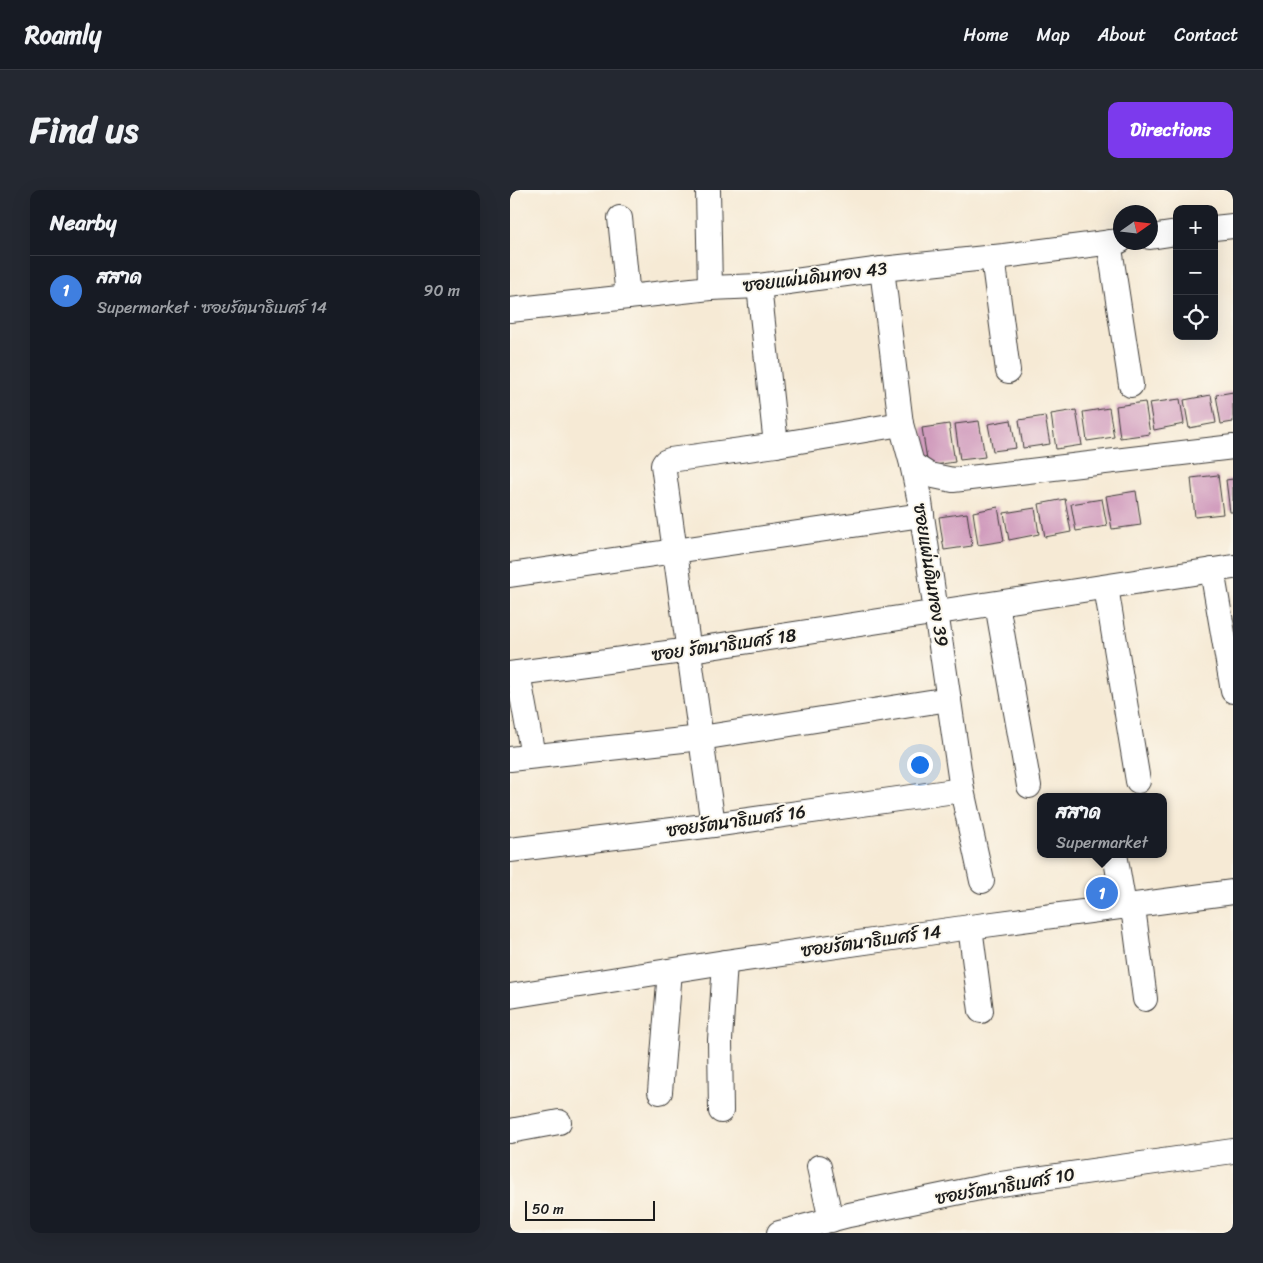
<!DOCTYPE html>
<html lang="en">
<head>
<meta charset="utf-8">
<style>
	body { margin:0; font-family:Sriracha,"Playpen Sans Thai",sans-serif; background:#242831; color:#f1f3f6 }
	.controls { position:absolute; right:15px; top:15px; display:grid; overflow:hidden; border-radius:10px; box-shadow:0 5px 20px #0002 }
	.controls button { width:45px; height:45px; display:grid; place-items:center; padding:0; border:0; border-bottom:1px solid #363941; background:#171b24; color:#f1f3f6; font:25px sans-serif }
	.compass { position:absolute; left:603px; top:15px; width:45px; height:45px; border-radius:50%; background:#171b24; box-shadow:0 5px 20px #0002; rotate:76deg }
	.scale { position:absolute; left:15px; bottom:12px; width:130px; box-sizing:border-box; padding-left:5px; border:2px solid #1c1c1c; border-top:0; font-size:14px; line-height:18px; white-space:nowrap; color:#1c1c1c; -webkit-text-stroke:4px #fbf7ec; paint-order:stroke }
	.you { position:absolute; left:409px; top:574px; width:18px; height:18px; margin:-12px; border:4px solid #fff; border-radius:50%; background:#1a73e8; box-shadow:0 0 0 8px #1a73e833 }
	.badge { display:grid; place-items:center; width:32px; height:32px; border-radius:50%; background:#7c3aed; color:#fff; font-size:16px; font-weight:700 }
	.pin { position:absolute; translate:-50% -50%; border:2px solid #fff; box-shadow:0 1px 5px #0006 }
	.popup { position:absolute; left:527px; top:603px; width:130px; height:65px; box-sizing:border-box; display:grid; place-content:center; border-radius:10px; background:#171b24; filter:drop-shadow(0 1px 4px #0005); font-size:16px; white-space:nowrap; color:#9ea1a6 }
	.popup b { font-size:19px; color:#f1f3f6 }
	.popup::after { content:''; position:absolute; left:50%; top:100%; margin-left:-10px; border:10px solid transparent; border-top-color:#171b24 }
	.list { margin:0; padding:0; list-style:none }
	h2 { display:flex; justify-content:space-between; align-items:center; height:65px; margin:0; padding:0 20px; font-size:21px }
	h2 small { font-size:16px; font-weight:400; color:#9ea1a6 }
	.list li { display:grid; grid-template-columns:32px 1fr auto; gap:15px; align-items:center; box-sizing:border-box; height:70px; padding:0 20px; border-top:1px solid #363941 }
	.list b { display:block; font-size:19px; white-space:nowrap }
	.list p { margin:0; font-size:16px; white-space:nowrap; color:#9ea1a6 }
	.list em { font-size:16px; font-style:normal; color:#9ea1a6 }
	.icon { flex:none; width:28px; height:28px; fill:none; stroke:currentColor; stroke-width:2; stroke-linecap:round; stroke-linejoin:round }
	.map { position:relative; flex:none; width:723px; height:1043px; overflow:hidden; border-radius:10px }
	header { display:flex; align-items:center; gap:30px; box-sizing:border-box; height:70px; padding:0 25px; background:#171b24; border-bottom:1px solid #363941 }
	header strong { font-size:24px }
	nav { display:flex; gap:28px; margin-inline-start:auto; font-size:18px }
	.intro { display:flex; align-items:center; justify-content:space-between; box-sizing:border-box; height:120px; padding:0 30px }
	h1 { margin:0; font-size:35px }
	.button { padding:12px 22px; border-radius:10px; background:#7c3aed; color:#fff; font-size:18px; font-weight:700 }
	main { display:flex; gap:30px; padding:0 30px }
	aside { flex:1; background:#171b24; border-radius:10px; box-shadow:0 5px 20px #0002 }
	.map>svg:first-child { display:block }
	.building { fill:#d19dbe }
	.lines { fill:none; stroke-linecap:round; stroke-linejoin:round }
	.minor-casing { stroke:#3d3b38; stroke-width:26 }
	.minor { stroke:#fff; stroke-width:24 }
	.labels { text-anchor:middle; dominant-baseline:central; stroke-width:4; stroke-linejoin:round; paint-order:stroke }
	.street-label { font-size:18px; fill:#1c1c1c; stroke:#fbf7ec }
</style>
</head>
<body>
<header>
<strong>Roamly</strong>
<nav><a>Home</a><a>Map</a><a>About</a><a>Contact</a></nav>
</header>
<div class="intro"><h1>Find us</h1><a class="button">Directions</a></div>
<main>
<aside>
<h2>Nearby<small></small></h2>
<ul class="list">
<li><span class="badge" style="background:#3f7fe0">1</span><div><b>สสาด</b><p>Supermarket · ซอยรัตนาธิเบศร์ 14</p></div><em>90 m</em></li>
</ul>
</aside>
<div class="map">
<svg width="723" height="1043" viewBox="0 0 723 1043">
	<rect width="100%" height="100%" fill="#fbf7ec"/>
	<filter id="ink" filterUnits="userSpaceOnUse"><feTurbulence type="fractalNoise" baseFrequency=".02" numOctaves="2"/><feDisplacementMap in="SourceGraphic" scale="10" xChannelSelector="R" yChannelSelector="G"/><feConvolveMatrix kernelMatrix="1 2 1 2 8 2 1 2 1" color-interpolation-filters="sRGB"/></filter>
	<filter id="wash" filterUnits="userSpaceOnUse"><feTurbulence type="fractalNoise" baseFrequency=".0096" numOctaves="4" result="noise"/><feDisplacementMap in="SourceGraphic" scale="20" xChannelSelector="R" yChannelSelector="G"/><feGaussianBlur stdDeviation="1.12" result="paint"/><feColorMatrix in="noise" values="0 0 0 0 0 0 0 0 0 0 0 0 0 0 0 0 0 1.4 0 .05"/><feComposite in="paint" operator="in"/></filter>
	<g filter="url(#wash)">
		<rect width="100%" height="100%" fill="#f6ead5"/>
		<g id="blocks">
			<g class="building">
				<polygon points="723,202 723,232 711,234 706,205"/>
				<polygon points="701,205 706,233 679,238 674,210"/>
				<polygon points="670,209 674,234 644,240 639,213"/>
				<polygon points="635,212 640,244 610,248 606,216"/>
				<polygon points="599,218 604,247 577,251 573,222"/>
				<polygon points="566,220 572,255 546,259 541,224"/>
				<polygon points="535,226 540,254 513,258 509,230"/>
				<polygon points="501,230 506,258 483,261 478,234"/>
				<polygon points="469,231 475,267 450,270 445,234"/>
				<polygon points="439,234 445,272 418,276 412,238"/>
				<polygon points="708,285 713,324 685,327 681,288"/>
				<polygon points="723,289 723,322 720,322 716,290"/>
				<polygon points="626,301 631,335 602,339 596,306"/>
				<polygon points="555,309 561,342 535,347 529,314"/>
				<polygon points="592,309 597,336 566,341 561,314"/>
				<polygon points="488,317 494,351 468,355 463,322"/>
				<polygon points="525,318 529,344 499,350 494,323"/>
				<polygon points="457,323 462,356 434,360 429,327"/>
			</g>
		</g>
	</g>
	<g filter="url(#ink)">
		<use href="#blocks" fill-opacity="0" stroke="#3d3b38" stroke-width="1"/>
		<g class="lines">
			<g class="minor-casing">
				<g id="minor">
					<polyline points="198,0 200,98"/>
					<polyline points="110,28 118,107"/>
					<polyline points="704,38 723,36"/>
					<polyline points="640,47 667,43"/>
					<polyline points="599,52 621,195"/>
					<polyline points="483,67 498,181"/>
					<polyline points="372,79 391,234 402,274 410,312 452,600 472,691"/>
					<polyline points="249,96 266,255"/>
					<polyline points="0,120 200,98 249,96 372,79 494,66 610,51"/>
					<polyline points="402,274 419,285 443,290 723,257"/>
					<polyline points="702,380 723,501"/>
					<polyline points="0,385 412,325"/>
					<polyline points="596,397 628,591"/>
					<polyline points="487,414 519,596"/>
					<polyline points="8,483 23,566"/>
					<polyline points="0,484 180,460 723,377"/>
					<polyline points="0,569 191,548 439,509"/>
					<polyline points="203,635 153,275 155,272 160,270 266,255 391,234"/>
					<polyline points="0,660 203,635 452,600"/>
					<polyline points="605,664 614,716 621,721 624,725 635,809"/>
					<polyline points="460,737 471,821"/>
					<polyline points="0,806 215,772 460,737 723,702"/>
					<polyline points="150,902 160,781"/>
					<polyline points="211,921 210,850 215,772"/>
					<polyline points="0,941 49,932"/>
					<polyline points="309,977 321,1030"/>
					<polyline points="269,1043 339,1025 484,995 723,961"/>
				</g>
			</g>
			<use href="#minor" class="minor"/>
		</g>
	</g>
	<g class="labels">
		<g class="street-label">
			<text transform="translate(305 87) rotate(-7)">ซอยแผ่นดินทอง 43</text>
			<text transform="translate(421 385) rotate(81)">ซอยแผ่นดินทอง 39</text>
			<text transform="translate(214 455) rotate(-8)">ซอย รัตนาธิเบศร์ 18</text>
			<text transform="translate(226 631) rotate(-8)">ซอยรัตนาธิเบศร์ 16</text>
			<text transform="translate(361 751) rotate(-8)">ซอยรัตนาธิเบศร์ 14</text>
			<text transform="translate(495 996) rotate(-10)">ซอยรัตนาธิเบศร์ 10</text>
		</g>
	</g>
</svg>
<div class="controls">
<button>+</button>
<button>−</button>
<button><svg class="icon" aria-label="locate" viewBox="0 0 24 24"><circle cx="12" cy="12" r="6"/><path d="M12 2v4M12 18v4M2 12h4M18 12h4"/></svg></button>
</div>
<svg class="compass" viewBox="-18 -18 36 36"><path d="M0-13l5 13h-10z" fill="#e53935"/><path d="M0 13l5-13h-10z" fill="#9ea1a6"/></svg>
<div class="scale">50 m</div>
<div class="you"></div>
<div class="pin badge" style="left:592px;top:703px;background:#3f7fe0">1</div>
<div class="popup"><b>สสาด</b>Supermarket</div>
</div>
</main>
</body>
</html>
